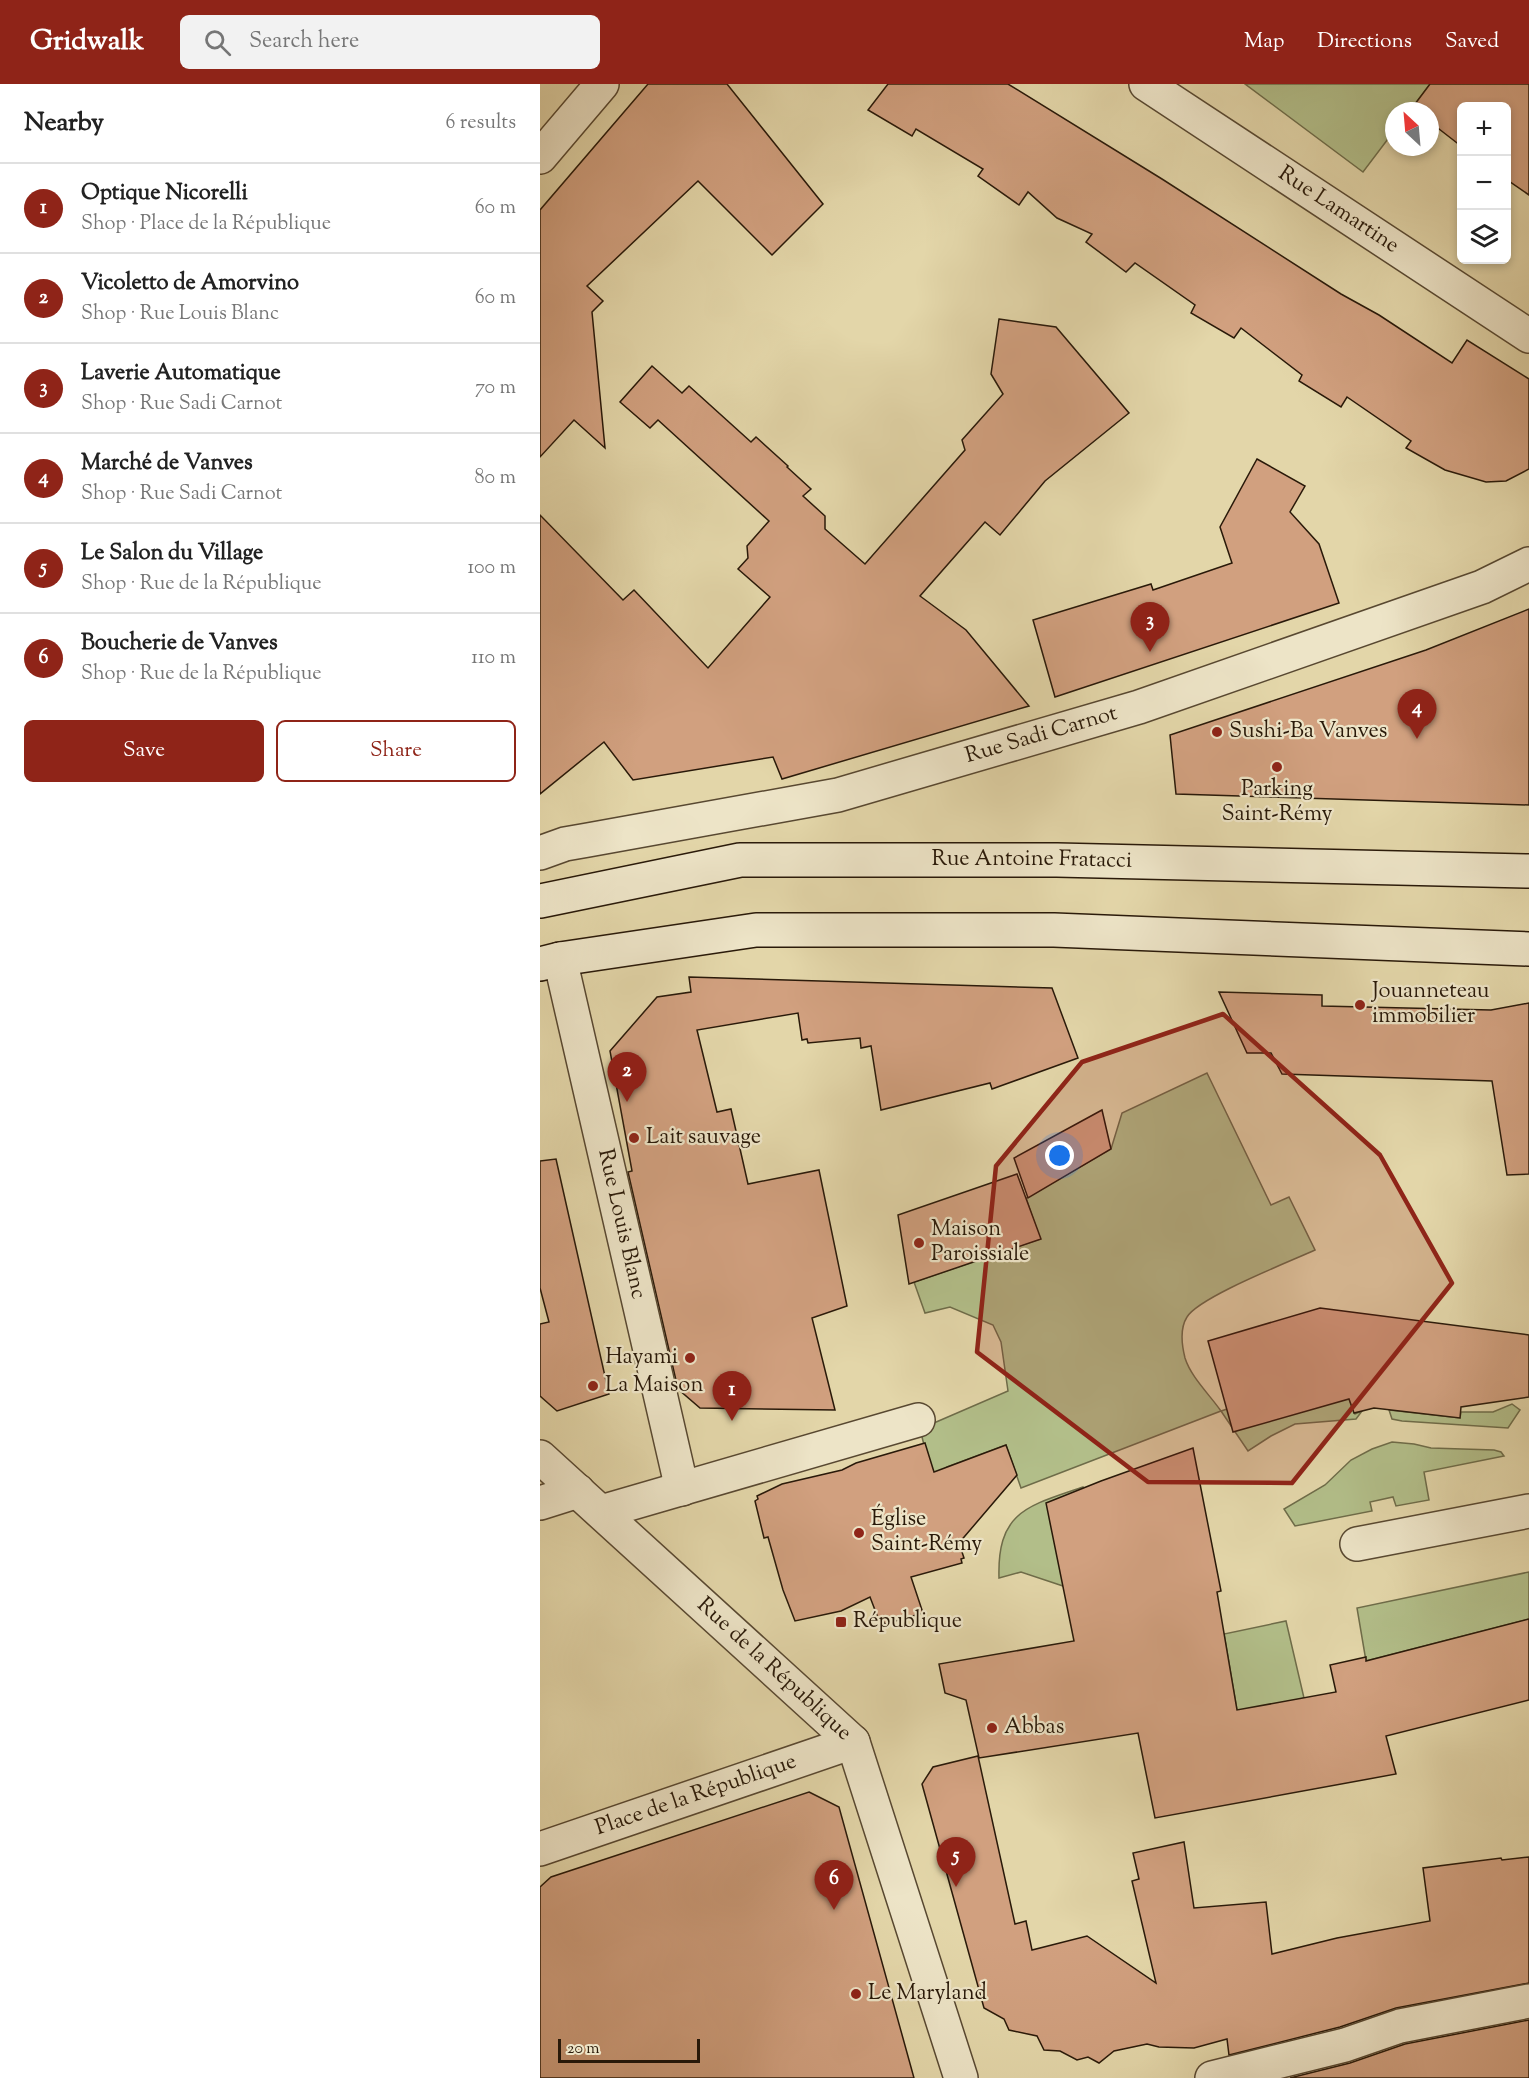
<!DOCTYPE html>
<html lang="en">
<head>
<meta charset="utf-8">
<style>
	body { margin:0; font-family:"Sorts Mill Goudy",serif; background:#f2f2f2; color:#222 }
	.controls { position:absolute; right:18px; top:18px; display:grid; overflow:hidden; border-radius:9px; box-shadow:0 3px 9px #0003 }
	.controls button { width:54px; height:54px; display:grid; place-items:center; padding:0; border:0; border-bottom:2px solid #e0e0e0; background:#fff; color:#222; font:30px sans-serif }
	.compass { position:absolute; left:845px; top:18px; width:54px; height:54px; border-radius:50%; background:#fff; box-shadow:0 3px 9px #0003; rotate:334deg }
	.scale { position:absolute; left:18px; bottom:15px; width:142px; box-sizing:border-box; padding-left:6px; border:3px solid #291909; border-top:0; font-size:16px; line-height:21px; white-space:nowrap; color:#291909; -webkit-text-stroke:4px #ede4c7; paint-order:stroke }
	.you { position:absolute; left:520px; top:1072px; width:21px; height:21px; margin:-15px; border:4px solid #fff; border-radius:50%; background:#1a73e8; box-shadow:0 0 0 9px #1a73e833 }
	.badge { display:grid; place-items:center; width:39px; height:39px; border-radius:50%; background:#8f2418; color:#fff; font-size:20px; font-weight:700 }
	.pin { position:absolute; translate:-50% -50px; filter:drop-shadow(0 2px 3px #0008) }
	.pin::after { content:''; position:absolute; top:32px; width:21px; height:18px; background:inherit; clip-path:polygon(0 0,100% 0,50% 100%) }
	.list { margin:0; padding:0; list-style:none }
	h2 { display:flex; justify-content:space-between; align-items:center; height:78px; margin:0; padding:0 24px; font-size:26px }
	h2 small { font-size:20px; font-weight:400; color:#767676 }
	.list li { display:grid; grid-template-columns:39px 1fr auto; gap:18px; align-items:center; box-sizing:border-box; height:90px; padding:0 24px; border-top:2px solid #e0e0e0 }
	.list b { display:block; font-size:22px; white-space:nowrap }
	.list p { margin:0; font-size:20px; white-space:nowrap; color:#767676 }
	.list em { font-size:20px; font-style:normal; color:#767676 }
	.actions { display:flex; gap:12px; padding:18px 24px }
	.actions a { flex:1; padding:14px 0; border:2px solid #8f2418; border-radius:9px; text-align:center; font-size:21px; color:#8f2418 }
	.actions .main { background:#8f2418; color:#fff }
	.icon { flex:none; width:33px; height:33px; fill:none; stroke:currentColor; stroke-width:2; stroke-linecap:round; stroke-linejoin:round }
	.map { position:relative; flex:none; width:989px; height:1994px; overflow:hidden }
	header { display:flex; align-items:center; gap:36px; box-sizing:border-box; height:84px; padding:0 30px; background:#8f2418; color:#fff }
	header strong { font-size:28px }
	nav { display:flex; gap:33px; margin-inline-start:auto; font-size:21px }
	.search { width:420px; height:54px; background:#f2f2f2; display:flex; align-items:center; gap:15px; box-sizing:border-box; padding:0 21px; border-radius:9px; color:#767676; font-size:22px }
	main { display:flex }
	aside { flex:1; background:#fff }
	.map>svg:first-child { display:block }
	.green { fill:#b2be89; stroke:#6e6c49; stroke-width:1.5 }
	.building { fill:#d1a07f; stroke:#291909; stroke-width:1.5 }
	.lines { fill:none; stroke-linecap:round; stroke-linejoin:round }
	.minor-casing { stroke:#584831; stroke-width:36 }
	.secondary-casing { stroke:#291909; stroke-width:36 }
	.minor { stroke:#ede4c7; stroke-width:33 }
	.secondary { stroke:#ede4c7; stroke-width:33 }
	.marked { fill:#8f2418; fill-opacity:0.2; stroke:#8f2418; stroke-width:4.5; stroke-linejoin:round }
	.poi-dot { fill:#8f2418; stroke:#ede4c7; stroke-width:2 }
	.labels { text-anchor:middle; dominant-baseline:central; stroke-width:4.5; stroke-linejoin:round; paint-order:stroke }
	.street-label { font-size:22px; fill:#291909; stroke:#ede4c7 }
	.poi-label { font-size:22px; fill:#291909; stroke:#ede4c7; text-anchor:start }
</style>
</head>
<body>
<header>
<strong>Gridwalk</strong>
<div class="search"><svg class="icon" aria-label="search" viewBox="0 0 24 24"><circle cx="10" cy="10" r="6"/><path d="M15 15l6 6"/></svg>Search here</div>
<nav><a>Map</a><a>Directions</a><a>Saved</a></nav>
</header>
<main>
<aside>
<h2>Nearby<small>6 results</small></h2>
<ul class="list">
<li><span class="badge">1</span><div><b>Optique Nicorelli</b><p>Shop · Place de la République</p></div><em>60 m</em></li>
<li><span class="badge">2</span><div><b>Vicoletto de Amorvino</b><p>Shop · Rue Louis Blanc</p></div><em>60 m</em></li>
<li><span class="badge">3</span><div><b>Laverie Automatique</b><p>Shop · Rue Sadi Carnot</p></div><em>70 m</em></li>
<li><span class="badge">4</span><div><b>Marché de Vanves</b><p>Shop · Rue Sadi Carnot</p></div><em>80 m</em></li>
<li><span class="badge">5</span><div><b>Le Salon du Village</b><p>Shop · Rue de la République</p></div><em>100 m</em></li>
<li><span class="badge">6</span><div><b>Boucherie de Vanves</b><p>Shop · Rue de la République</p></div><em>110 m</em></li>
</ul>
<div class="actions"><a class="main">Save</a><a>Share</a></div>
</aside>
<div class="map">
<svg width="989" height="1994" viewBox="0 0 989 1994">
	<rect width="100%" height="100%" fill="#e3d6a9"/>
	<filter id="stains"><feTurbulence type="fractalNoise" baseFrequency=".00333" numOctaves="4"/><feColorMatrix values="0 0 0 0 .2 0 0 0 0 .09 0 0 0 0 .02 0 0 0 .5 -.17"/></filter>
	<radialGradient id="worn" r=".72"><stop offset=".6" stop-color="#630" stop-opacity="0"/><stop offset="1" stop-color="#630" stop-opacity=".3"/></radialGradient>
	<g class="green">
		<polygon points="705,0 890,0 870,27 854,27 854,47 823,88"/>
		<path d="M667 989 731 1121 749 1113 775 1166C749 1178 659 1213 647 1233 640 1244 642 1262 645 1274 651 1293 669 1310 681 1327L693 1323 809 1315 815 1330 822 1327 816 1335 755 1340 731 1352 708 1367 681 1327 481 1404 466 1361 407 1383 392 1393 380 1345 468 1307 461 1258 453 1241 410 1223 385 1229 374 1198 500 1155 486 1114 571 1065 582 1029Z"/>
		<polygon points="972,1320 980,1326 968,1344 862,1337 852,1335 849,1326 920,1334 921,1328 953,1328"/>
		<polygon points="852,1358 874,1360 891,1364 954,1366 961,1368 964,1372 884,1388 889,1416 856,1422 853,1413 830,1418 832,1427 755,1442 744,1425 785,1401 811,1376 832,1365"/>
		<path d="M543 1403 549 1440 523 1502 481 1488 459 1494C457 1427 488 1422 543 1403Z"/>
		<polygon points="989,1488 989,1535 826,1577 817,1524"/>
		<polygon points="746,1537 764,1614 698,1632 684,1550"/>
	</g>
	<g class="building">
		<polygon points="108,0 187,0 283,120 232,171 158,97 47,202 63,217 52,228 65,364 34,336 0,373 0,126"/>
		<polygon points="348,0 468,0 622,95 801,210 839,231 912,279 927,256 989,295 989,385 966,397 946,398 905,386 866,364 871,357 807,313 801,323 759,297 762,291 701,244 694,254 651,229 655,221 595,179 586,188 546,158 552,150 517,134 488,108 479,121 438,92 443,85 376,45 372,52 328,26"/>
		<polygon points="890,0 989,0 989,111 966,95 966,22 921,22 921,62 890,38 890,27 875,27 872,24"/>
		<polygon points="459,235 516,243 589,329 505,397 460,451 445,438 380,512 426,546 489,622 242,695 233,673 93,696 64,658 0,710 0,431 83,516 94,506 168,584 230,513 198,485 208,474 207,462 229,437 118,336 110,344 80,318 112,282 142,309 149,302 211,358 216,353 248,382 247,383 271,405 263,412 285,432 285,445 325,480 425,366 422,356 463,310 451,290"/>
		<polygon points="717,375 765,402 750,428 779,460 799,519 515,613 493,536 611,500 613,506 692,479 680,443"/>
		<polygon points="989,525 989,721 636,710 630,651 886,566"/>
		<polygon points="149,893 512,904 538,974 452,1005 450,999 341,1026 331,962 321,964 320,954 268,959 267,955 262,956 258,929 157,946 177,1028 191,1025 208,1100 279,1086 307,1222 272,1234 295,1326 160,1324 138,1305 88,1088 92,1087 70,967 117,913 151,908"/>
		<polygon points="679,908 782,911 782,922 951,926 989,919 989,1090 967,1091 952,997 742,990 731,969 707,969"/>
		<polygon points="562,1026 571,1065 488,1114 474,1074"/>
		<polygon points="16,1075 69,1310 17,1327 0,1312 0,1240 9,1238 0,1204 0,1077"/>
		<polygon points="477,1090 501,1155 369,1200 358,1131"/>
		<polygon points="780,1224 989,1251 989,1313 921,1323 920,1334 834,1324 814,1329 809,1315 693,1348 668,1257"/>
		<polygon points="385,1359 394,1388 466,1361 477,1391 419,1459 424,1474 421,1475 422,1479 371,1493 383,1529 345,1540 344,1538 340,1539 330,1513 301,1527 255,1537 243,1506 228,1453 224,1454 215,1417 218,1415 217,1412 242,1400 302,1386 316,1379"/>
		<polygon points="653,1364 681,1507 677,1508 697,1626 796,1608 790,1581 826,1573 826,1577 989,1535 989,1616 846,1652 856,1690 615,1734 598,1649 439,1674 426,1616 405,1609 399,1580 534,1557 506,1419 561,1397"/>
		<polygon points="438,1672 475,1840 486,1837 492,1866 547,1852 616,1899 592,1797 599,1795 593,1769 644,1758 654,1824 726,1818 732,1870 797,1854 890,1837 883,1784 961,1774 962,1776 989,1773 989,1899 856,1924 800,1943 689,1971 687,1955 654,1964 619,1963 607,1960 574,1967 559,1979 548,1973 537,1976 520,1967 504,1966 497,1952 469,1946 464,1935 444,1924 382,1700 393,1683"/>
		<polygon points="269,1708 299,1723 374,1994 0,1994 0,1803 11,1793"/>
		<polygon points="989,1936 989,1994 750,1994 810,1979 865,1960"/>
	</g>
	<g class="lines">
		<g class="minor-casing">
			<g id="minor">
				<path id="s1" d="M606 0 989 252"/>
				<polyline points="0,73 62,0"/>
				<path id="s2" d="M0 769 25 760 48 756 298 711 599 623 942 503 989 480"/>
				<path id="s3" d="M20 875 142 1405"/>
				<path id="s4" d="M0 1373 313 1658 421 1994"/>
				<polyline points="0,1419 38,1407"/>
				<polyline points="61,1428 378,1336"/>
				<polyline points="817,1460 989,1427"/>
				<path id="s5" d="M0 1765 313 1658"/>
				<polyline points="672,1994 805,1961 860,1942 989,1917"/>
			</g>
		</g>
		<g class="secondary-casing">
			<g id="secondary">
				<path id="s6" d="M0 817 200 776H517L989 787"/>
				<polyline points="0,880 20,875 216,846 514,846 989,865"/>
			</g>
		</g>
		<use href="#minor" class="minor"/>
		<use href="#secondary" class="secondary"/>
	</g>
	<path class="marked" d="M683 930 840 1071 912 1199 752 1399 608 1398 437 1268 456 1082 542 978Z"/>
	<g class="poi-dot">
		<circle cx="677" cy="648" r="6"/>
		<circle cx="737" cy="683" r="6"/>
		<circle cx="820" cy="921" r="6"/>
		<circle cx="94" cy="1054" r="6"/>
		<circle cx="379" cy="1159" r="6"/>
		<circle cx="150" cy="1274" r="6"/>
		<circle cx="53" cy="1302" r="6"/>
		<circle cx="319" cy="1449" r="6"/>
		<rect x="295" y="1532" width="12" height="12" rx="3"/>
		<circle cx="452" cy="1644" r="6"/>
		<circle cx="316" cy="1910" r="6"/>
	</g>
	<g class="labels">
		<g class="street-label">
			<text stroke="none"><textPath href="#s1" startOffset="230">Rue Lamartine</textPath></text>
			<text stroke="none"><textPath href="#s2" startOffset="516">Rue Sadi Carnot</textPath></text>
			<text stroke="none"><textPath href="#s6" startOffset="496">Rue Antoine Fratacci</textPath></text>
			<text stroke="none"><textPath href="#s3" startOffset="272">Rue Louis Blanc</textPath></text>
			<text stroke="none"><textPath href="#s4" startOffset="316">Rue de la République</textPath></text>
			<text stroke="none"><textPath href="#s5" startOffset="165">Place de la République</textPath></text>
		</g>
		<g class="poi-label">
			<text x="689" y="648">Sushi-Ba Vanves</text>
			<text x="737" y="706" text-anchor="middle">Parking<tspan x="737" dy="25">Saint-Rémy</tspan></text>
			<text x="832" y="908">Jouanneteau<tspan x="832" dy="25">immobilier</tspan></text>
			<text x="106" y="1054">Lait sauvage</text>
			<text x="391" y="1146">Maison<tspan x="391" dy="25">Paroissiale</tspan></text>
			<text x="138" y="1274" text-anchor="end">Hayami</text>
			<text x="65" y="1302">La Maison</text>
			<text x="331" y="1436">Église<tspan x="331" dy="25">Saint-Rémy</tspan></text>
			<text x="313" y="1538">République</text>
			<text x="464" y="1644">Abbas</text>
			<text x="328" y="1910">Le Maryland</text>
		</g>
	</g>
	<rect width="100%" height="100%" filter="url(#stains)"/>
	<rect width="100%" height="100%" fill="url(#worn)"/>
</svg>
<div class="controls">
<button>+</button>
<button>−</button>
<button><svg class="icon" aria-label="layers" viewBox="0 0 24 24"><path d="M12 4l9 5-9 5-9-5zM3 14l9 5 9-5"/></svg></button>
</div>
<svg class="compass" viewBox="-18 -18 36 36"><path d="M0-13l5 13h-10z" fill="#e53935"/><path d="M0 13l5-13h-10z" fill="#767676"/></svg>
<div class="scale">20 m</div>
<div class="you"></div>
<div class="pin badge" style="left:192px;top:1337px">1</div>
<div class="pin badge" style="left:87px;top:1018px">2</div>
<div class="pin badge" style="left:610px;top:568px">3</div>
<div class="pin badge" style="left:877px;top:655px">4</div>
<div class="pin badge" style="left:416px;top:1803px">5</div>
<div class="pin badge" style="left:294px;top:1826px">6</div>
</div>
</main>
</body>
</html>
